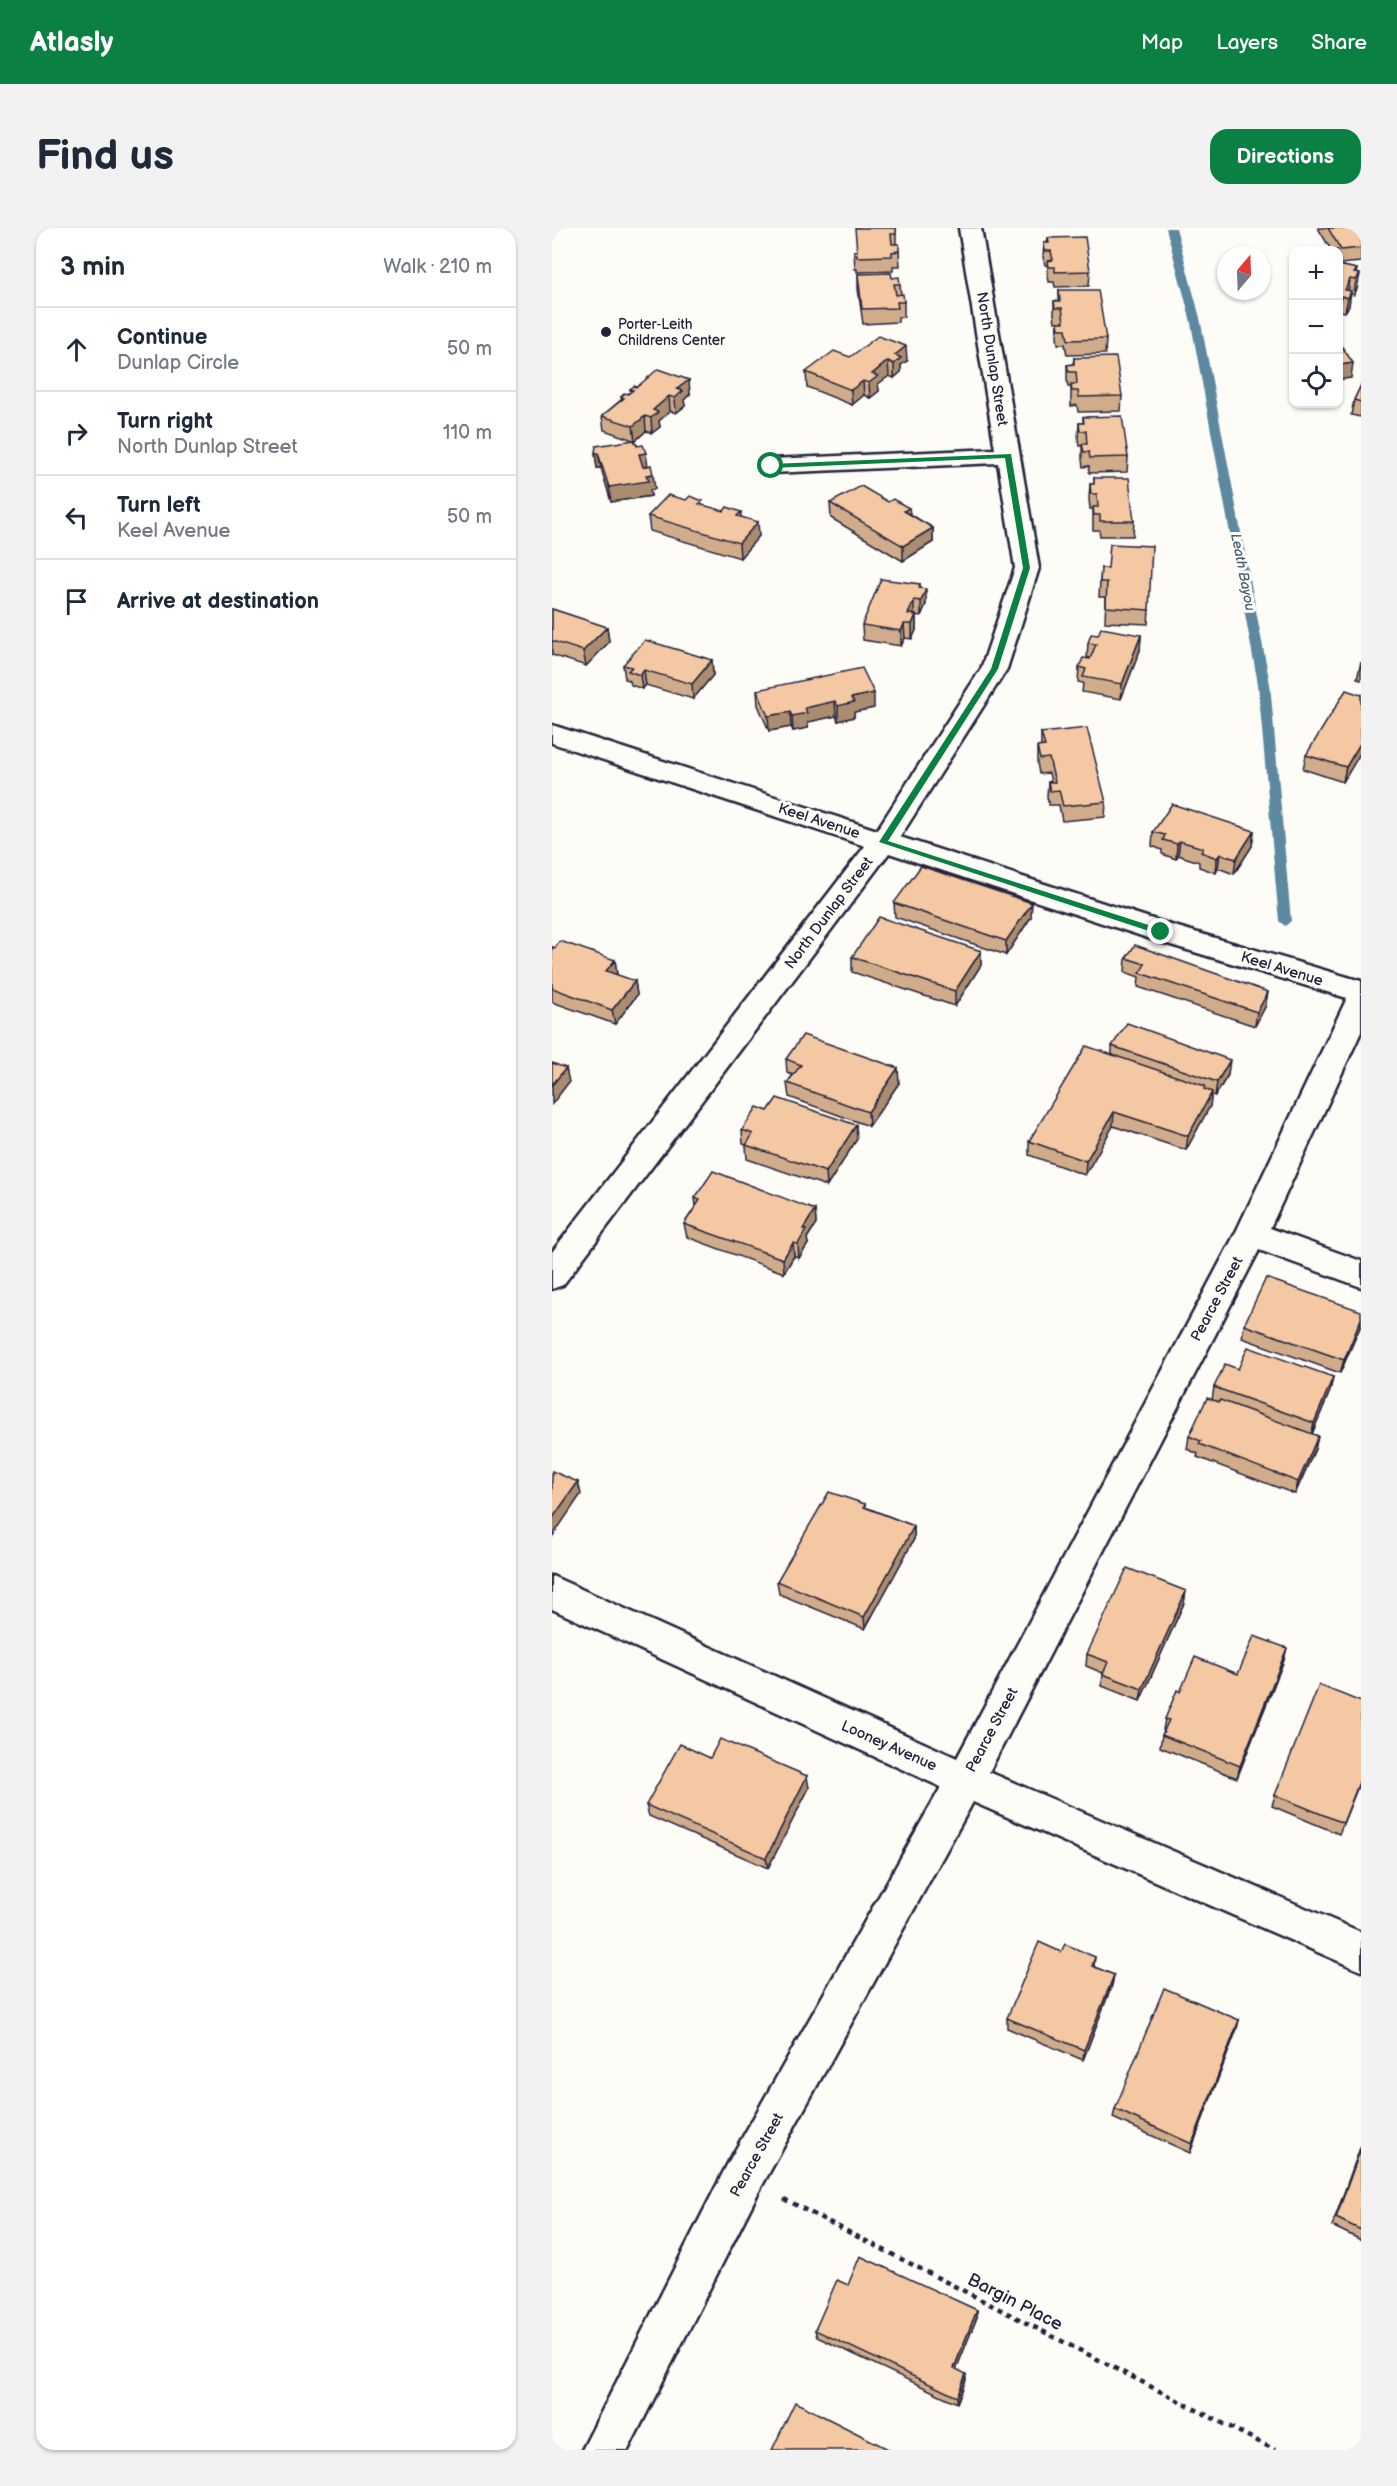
<!DOCTYPE html>
<html lang="en">
<head>
<meta charset="utf-8">
<style>
	body { margin:0; font-family:"Balsamiq Sans",sans-serif; background:#f2f2f3; color:#1f2937 }
	.controls { position:absolute; right:18px; top:18px; display:grid; overflow:hidden; border-radius:12px; box-shadow:0 2px 4px #0004 }
	.controls button { width:54px; height:54px; display:grid; place-items:center; padding:0; border:0; border-bottom:2px solid #e0e1e3; background:#fff; color:#1f2937; font:30px sans-serif }
	.compass { position:absolute; left:665px; top:18px; width:54px; height:54px; border-radius:50%; background:#fff; box-shadow:0 2px 4px #0004; rotate:19deg }
	.stop { position:absolute; width:18px; height:18px; margin:-14px; border:4px solid #0b8043; border-radius:50%; background:#fff }
	.stop.end { background:#0b8043; border-color:#fff; box-shadow:0 2px 6px #0008 }
	.list { margin:0; padding:0; list-style:none }
	h2 { display:flex; justify-content:space-between; align-items:center; height:78px; margin:0; padding:0 24px; font-size:26px }
	h2 small { font-size:20px; font-weight:400; color:#747a83 }
	.list li { display:grid; grid-template-columns:39px 1fr auto; gap:18px; align-items:center; box-sizing:border-box; height:84px; padding:0 24px; border-top:2px solid #e0e1e3 }
	.list b { display:block; font-size:22px; white-space:nowrap }
	.list p { margin:0; font-size:20px; white-space:nowrap; color:#747a83 }
	.list em { font-size:20px; font-style:normal; color:#747a83 }
	.icon { flex:none; width:33px; height:33px; fill:none; stroke:currentColor; stroke-width:2; stroke-linecap:round; stroke-linejoin:round }
	.map { position:relative; flex:none; width:809px; height:2222px; overflow:hidden; border-radius:18px }
	header { display:flex; align-items:center; gap:36px; box-sizing:border-box; height:84px; padding:0 30px; background:#0b8043; color:#fff }
	header strong { font-size:28px }
	nav { display:flex; gap:33px; margin-inline-start:auto; font-size:21px }
	.intro { display:flex; align-items:center; justify-content:space-between; box-sizing:border-box; height:144px; padding:0 36px }
	h1 { margin:0; font-size:42px }
	.button { padding:15px 27px; border-radius:18px; background:#0b8043; color:#fff; font-size:21px; font-weight:700 }
	main { display:flex; gap:36px; padding:0 36px }
	aside { flex:1; background:#fff; border-radius:18px; box-shadow:0 2px 4px #0004 }
	.map>svg:first-child { display:block }
	.lines { fill:none; stroke-linecap:round; stroke-linejoin:round }
	.stream { fill:#5c88a0; fill-rule:evenodd }
	.minor-casing { stroke:#22223b; stroke-width:5 }
	.path { stroke:#22223b; stroke-width:4.5; stroke-dasharray:5 5; stroke-linecap:butt }
	.minor { fill:#fdfcf7; fill-rule:evenodd }
	.wall { fill:#d1ac8b; stroke:#22223b; stroke-width:1.5 }
	.shaded-wall { fill:#aa8c71; stroke:#22223b; stroke-width:1.5 }
	.building { fill:#f3c8a2; stroke:#22223b; stroke-width:1.5 }
	.route { fill:#0b8043 }
	.poi-dot { fill:#22223b; stroke:#fdfcf7; stroke-width:2 }
	.labels { text-anchor:middle; dominant-baseline:central; stroke-width:6; stroke-linejoin:round; paint-order:stroke }
	.far-poi-label { font-size:14px; fill:#22223b; stroke:#fdfcf7; text-anchor:start }
	.far-water-label { font-size:14px; font-style:italic; fill:#445e76; stroke:#fdfcf7 }
	.street-label { font-size:15px; fill:#22223b; stroke:#fdfcf7 }
	.near-street-label { font-size:18px; fill:#22223b; stroke:#fdfcf7 }
</style>
</head>
<body>
<header>
<strong>Atlasly</strong>
<nav><a>Map</a><a>Layers</a><a>Share</a></nav>
</header>
<div class="intro"><h1>Find us</h1><a class="button">Directions</a></div>
<main>
<aside>
<h2>3 min<small>Walk · 210 m</small></h2>
<ul class="list">
<li><svg class="icon" aria-label="ahead" viewBox="0 0 24 24"><path d="M12 20V5M6 11l6-6 6 6"/></svg><div><b>Continue</b><p>Dunlap Circle</p></div><em>50 m</em></li>
<li><svg class="icon" aria-label="right" viewBox="0 0 24 24"><path d="M7 20v-9h11M14 6l5 5-5 5"/></svg><div><b>Turn right</b><p>North Dunlap Street</p></div><em>110 m</em></li>
<li><svg class="icon" aria-label="left" viewBox="0 0 24 24"><path d="M17 20v-9H6M10 6l-5 5 5 5"/></svg><div><b>Turn left</b><p>Keel Avenue</p></div><em>50 m</em></li>
<li><svg class="icon" aria-label="arrive" viewBox="0 0 24 24"><path d="M6 21V4h12l-3 4 3 4H6"/></svg><div><b>Arrive at destination</b></div></li>
</ul>
</aside>
<div class="map">
<svg width="809" height="2222" viewBox="0 0 809 2222">
	<rect width="100%" height="100%" fill="#fdfcf7"/>
	<filter id="ink" filterUnits="userSpaceOnUse"><feTurbulence type="fractalNoise" baseFrequency=".0167" numOctaves="2"/><feDisplacementMap in="SourceGraphic" scale="12" xChannelSelector="R" yChannelSelector="G"/><feConvolveMatrix kernelMatrix="1 2 1 2 8 2 1 2 1" color-interpolation-filters="sRGB"/></filter>
	<g filter="url(#ink)">
		<g class="lines">
			<polygon class="stream" points="614,0 624,0 648,90 718,456 739,693 733,698 727,693 706,456 638,90"/>
			<g class="minor-casing">
				<polygon id="minor" points="407,0 429,0 487,340 455,441 348,609 619,697 809,753 809,804 718,1000 809,1033 809,1059 707,1022 437,1544 809,1704 809,1743 421,1574 206,1965 76,2222 30,2222 176,1935 389,1559 0,1381 0,1348 405,1530 683,1006 795,770 599,711 337,625 11,1057 0,1061 0,1024 313,618 0,515 0,497 325,602 429,441 463,340 446,235 219,245 211,243 207,238 211,233 219,231 443,221"/>
			</g>
			<polyline class="path" points="232,1971 723,2222"/>
			<use href="#minor" class="minor"/>
		</g>
		<g class="wall">
			<polygon points="344,0 344,16 347,23 348,38 341,38 341,43 305,44 305,41 303,41 302,23 305,23"/>
			<polygon points="766,0 809,0 809,34 787,36 786,22 779,22"/>
			<polygon points="496,10 538,43 537,58 503,59 502,54 497,54 496,47 496,37 493,37 491,29 492,15 495,15"/>
			<polygon points="786,37 805,41 804,46 805,61 802,67 798,66 797,78 793,84 787,83"/>
			<polygon points="306,46 340,50 348,56 349,67 352,74 352,89 346,89 346,94 311,96 306,61"/>
			<polygon points="507,62 554,111 553,126 515,127 513,116 506,116 505,109 506,94 509,94 503,94 502,87 502,73 507,73"/>
			<polygon points="298,129 355,133 349,137 349,144 342,150 337,148 326,156 327,163 318,170 312,167 300,177 255,159 254,144"/>
			<polygon points="522,130 570,168 569,183 526,184 525,177 519,178 519,159 516,159 515,151 515,137 521,136"/>
			<polygon points="809,157 809,189 799,187 802,172"/>
			<polygon points="78,161 138,166 132,172 133,178 124,185 118,183 107,193 108,199 100,205 94,203 83,213 96,238 103,261 98,262 99,268 59,274 49,240 45,240 43,225 81,212 52,202 50,188 70,171 69,169 79,164"/>
			<polygon points="531,189 576,229 575,244 537,245 537,238 531,239 530,231 530,218 527,218 526,210 527,195 531,195"/>
			<polygon points="542,250 582,293 581,308 548,308 547,302 541,302 541,281 538,281 537,271 538,256 542,256"/>
			<polygon points="336,274 357,280 358,286 381,300 381,314 351,333 279,290 278,275"/>
			<polygon points="152,278 172,283 189,284 189,289 207,308 188,330 98,303 96,288"/>
			<polygon points="549,340 597,382 596,396 553,394 554,369 547,369"/>
			<polygon points="368,356 368,360 374,376 369,388 362,387 364,387 364,402 360,411 353,410 349,418 311,412 310,397"/>
			<polygon points="0,381 55,399 57,414 34,438 0,427"/>
			<polygon points="546,407 589,407 588,422 569,471 530,464 531,455 526,454 527,439 538,430 535,429 536,415"/>
			<polygon points="160,432 161,447 141,471 94,457 90,461 79,457 78,453 73,451 71,437"/>
			<polygon points="809,434 809,452 805,451"/>
			<polygon points="205,462 322,480 302,484 302,489 286,493 284,488 256,494 256,500 241,503 239,499 217,503 206,477"/>
			<polygon points="809,467 791,554 751,541 754,527"/>
			<polygon points="489,505 554,574 553,589 510,593 507,577 497,577 495,569 496,554 499,554 497,545 487,546 485,534 485,519 489,519"/>
			<polygon points="702,603 700,618 682,646 666,640 664,645 647,639 647,634 626,627 624,631 610,626 610,622 600,618 601,604"/>
			<polygon points="342,675 479,689 454,727 343,689"/>
			<polygon points="0,719 63,732 65,747 83,753 85,767 63,796 0,774"/>
			<polygon points="429,723 429,737 403,778 300,744 300,729"/>
			<polygon points="574,730 716,764 713,779 703,798 586,759 587,749 573,744"/>
			<polygon points="560,818 676,847 663,868 659,867 658,878 634,922 561,898 533,947 477,927 477,913 560,827"/>
			<polygon points="234,831 347,855 317,898 237,869 235,855 241,847 235,845"/>
			<polygon points="190,902 305,911 275,958 195,931 194,917 191,916"/>
			<polygon points="143,970 263,982 264,996 255,1010 256,1016 247,1030 242,1028 232,1045 135,1009 132,996 144,978"/>
			<polygon points="692,1097 809,1097 788,1145 690,1110"/>
			<polygon points="686,1141 781,1149 778,1163 760,1206 766,1208 763,1221 743,1266 645,1229 646,1226 635,1221 637,1208 660,1172 662,1159"/>
			<polygon points="313,1276 313,1279 362,1298 362,1311 313,1401 227,1366 225,1353"/>
			<polygon points="634,1363 632,1375 588,1473 550,1458 551,1445 534,1438 535,1426"/>
			<polygon points="732,1432 685,1550 608,1519 610,1507 612,1503 611,1502 613,1491 628,1464"/>
			<polygon points="158,1530 257,1560 216,1640 97,1588 94,1577"/>
			<polygon points="809,1551 787,1606 720,1578 723,1567"/>
			<polygon points="509,1724 543,1729 542,1739 562,1747 560,1757 531,1832 455,1800 455,1790"/>
			<polygon points="687,1792 638,1925 561,1890 563,1881"/>
			<polygon points="809,1917 809,2012 780,1998"/>
			<polygon points="296,2057 425,2082 425,2089 404,2141 414,2152 405,2175 265,2109 263,2102"/>
		</g>
		<g class="shaded-wall">
			<polygon points="808,46 805,61 802,67 804,52"/>
			<polygon points="798,51 796,66 793,62"/>
			<polygon points="799,63 797,78 793,84 796,70"/>
			<polygon points="789,68 787,83 786,84 786,73"/>
			<polygon points="354,118 355,133 349,137 349,144 342,150 342,136 343,127"/>
			<polygon points="336,133 337,148 326,156 327,163 318,170 317,155 320,146"/>
			<polygon points="801,135 799,150 786,152 786,137"/>
			<polygon points="137,152 138,166 132,172 133,178 124,185 123,170 125,161"/>
			<polygon points="311,153 312,167 300,177 299,162"/>
			<polygon points="117,168 118,183 107,193 108,199 100,205 99,190 101,182"/>
			<polygon points="93,188 94,203 83,213 81,198"/>
			<polygon points="43,225 46,225 49,240 45,240"/>
			<polygon points="94,225 96,239 89,240 87,226"/>
			<polygon points="101,246 103,261 98,262 99,268 59,274 57,259 94,247"/>
			<polygon points="206,294 207,308 188,330 187,315"/>
			<polygon points="381,300 381,314 351,333 351,318"/>
			<polygon points="374,361 374,376 369,388 369,373"/>
			<polygon points="362,372 362,387 356,386"/>
			<polygon points="364,387 364,402 360,411 360,396"/>
			<polygon points="352,396 353,410 349,418 349,403"/>
			<polygon points="55,399 57,414 34,438 31,423"/>
			<polygon points="589,407 588,422 569,471 570,456"/>
			<polygon points="160,432 161,447 141,471 140,456"/>
			<polygon points="92,442 94,457 90,461 88,447"/>
			<polygon points="322,465 322,480 302,484 302,489 286,493 286,478 299,470"/>
			<polygon points="283,473 284,488 256,494 256,500 241,503 240,488 253,480"/>
			<polygon points="238,484 239,499 217,503 216,488"/>
			<polygon points="809,514 809,524 791,554 794,539"/>
			<polygon points="702,603 700,618 682,646 684,631"/>
			<polygon points="628,613 626,627 624,631 625,616"/>
			<polygon points="668,626 666,640 664,645 665,630"/>
			<polygon points="480,675 479,689 454,727 454,713"/>
			<polygon points="429,723 429,737 403,778 403,763"/>
			<polygon points="63,732 65,747 54,743"/>
			<polygon points="83,753 85,767 63,796 60,782"/>
			<polygon points="716,764 713,779 703,798 705,784"/>
			<polygon points="678,832 676,847 663,868 665,854"/>
			<polygon points="14,840 17,854 0,876 0,857"/>
			<polygon points="346,840 347,855 317,898 316,884"/>
			<polygon points="660,864 658,878 634,922 636,908"/>
			<polygon points="562,884 561,898 533,947 534,933"/>
			<polygon points="304,897 305,911 275,958 274,944"/>
			<polygon points="263,982 264,996 255,1010 256,1016 247,1030 246,1016 251,1001"/>
			<polygon points="241,1015 242,1028 232,1045 231,1031"/>
			<polygon points="809,1091 809,1097 788,1145 792,1132"/>
			<polygon points="781,1149 778,1163 759,1208 762,1195"/>
			<polygon points="766,1208 763,1221 743,1266 746,1254"/>
			<polygon points="26,1254 29,1266 0,1309 0,1291"/>
			<polygon points="362,1298 362,1311 313,1401 312,1389"/>
			<polygon points="634,1363 632,1375 588,1473 590,1461"/>
			<polygon points="735,1420 732,1432 685,1550 688,1538"/>
			<polygon points="255,1548 257,1560 216,1640 214,1630"/>
			<polygon points="562,1747 560,1757 531,1832 532,1822"/>
			<polygon points="687,1792 685,1801 638,1925 640,1916"/>
			<polygon points="425,2082 425,2089 402,2147 402,2140"/>
			<polygon points="414,2146 414,2152 405,2175 405,2169"/>
		</g>
		<g class="building">
			<polygon points="303,0 344,0 344,6 339,6 340,16 347,16 347,23 340,24 340,28 305,29 305,26 302,26 302,23 305,23"/>
			<polygon points="776,0 809,0 809,20 789,22"/>
			<polygon points="533,9 538,43 503,44 503,39 497,39 496,33 501,32 499,23 493,23 492,15 497,15 496,10"/>
			<polygon points="786,37 805,41 802,45 808,46 804,52 798,51 793,62 799,63 796,70 789,68 786,73"/>
			<polygon points="339,45 340,50 347,49 348,56 342,56 344,67 351,66 352,74 345,74 346,80 310,81 306,46"/>
			<polygon points="507,62 546,62 554,111 516,112 514,101 507,101 506,94 512,94 510,80 503,80 502,73 508,73"/>
			<polygon points="326,108 354,118 343,127 349,130 342,136 336,133 320,146 326,148 317,155 311,153 299,162 254,144 282,123 298,129"/>
			<polygon points="786,113 801,135 786,137"/>
			<polygon points="564,129 570,168 527,169 526,163 520,163 519,156 525,156 524,144 517,144 515,137 522,136 522,130"/>
			<polygon points="106,141 137,152 125,161 131,163 123,170 117,168 101,182 106,184 99,190 93,188 81,198 50,188 72,170 69,169 73,165 76,166 81,162 78,161 82,158 85,159"/>
			<polygon points="809,157 809,174 802,172"/>
			<polygon points="570,188 576,229 538,230 537,224 532,224 530,216 535,216 534,203 528,203 527,195 532,195 531,189"/>
			<polygon points="82,212 85,218 91,217 94,225 87,226 91,239 99,237 101,246 94,247 97,253 57,259 46,225 43,225 44,218"/>
			<polygon points="542,250 577,250 582,293 548,293 548,287 542,287 541,279 546,279 545,266 539,266 538,256 542,256"/>
			<polygon points="309,258 336,274 341,271 357,280 352,283 381,300 351,318 278,275"/>
			<polygon points="116,267 134,272 138,268 151,273 147,276 172,283 175,279 189,284 185,288 206,294 187,315 96,288"/>
			<polygon points="558,316 600,318 597,382 554,379 555,354 548,354 549,340 556,340"/>
			<polygon points="329,351 368,356 367,360 374,361 369,373 362,372 356,386 364,387 360,396 352,396 349,403 310,397"/>
			<polygon points="0,381 55,399 31,423 0,413"/>
			<polygon points="549,400 589,407 570,456 531,449 534,441 527,439 531,430 538,431 544,416 536,415 539,406 546,407"/>
			<polygon points="93,412 160,432 140,456 92,442 88,447 76,443 80,439 71,437"/>
			<polygon points="310,440 322,465 299,470 302,474 286,478 283,473 253,480 255,485 240,488 238,484 216,488 205,462"/>
			<polygon points="794,462 809,467 809,514 794,539 754,527"/>
			<polygon points="535,500 554,574 511,578 507,562 498,563 496,554 503,554 497,530 488,531 485,519 493,518 489,505"/>
			<polygon points="620,576 702,603 684,631 668,626 665,630 649,624 651,620 628,613 625,616 611,612 613,607 601,604"/>
			<polygon points="369,638 480,675 454,713 342,675"/>
			<polygon points="327,689 429,723 403,763 300,729"/>
			<polygon points="8,713 63,732 54,743 83,753 60,782 0,760 0,719 3,720"/>
			<polygon points="583,717 716,764 705,784 588,745 593,736 574,730"/>
			<polygon points="575,795 678,832 665,854 560,818"/>
			<polygon points="251,807 346,840 316,884 235,855 249,837 234,831"/>
			<polygon points="534,818 653,858 652,861 660,864 636,908 562,884 534,933 477,913"/>
			<polygon points="0,835 14,840 0,857"/>
			<polygon points="225,870 304,897 274,944 194,917 201,906 190,902 205,879 216,883"/>
			<polygon points="161,943 263,982 251,1001 254,1002 246,1016 241,1015 231,1031 132,996 148,972 143,970"/>
			<polygon points="714,1050 809,1083 809,1091 792,1132 692,1097"/>
			<polygon points="696,1119 781,1149 762,1195 662,1159 673,1136 686,1141"/>
			<polygon points="655,1170 667,1174 668,1172 766,1208 746,1254 647,1216 649,1213 637,1208"/>
			<polygon points="0,1243 26,1254 0,1291"/>
			<polygon points="277,1264 313,1276 312,1279 362,1298 312,1389 225,1353"/>
			<polygon points="575,1340 634,1363 590,1461 551,1446 556,1434 535,1426"/>
			<polygon points="702,1408 735,1420 688,1538 610,1507 617,1492 613,1491 625,1462 628,1464 643,1429 686,1446"/>
			<polygon points="767,1457 809,1474 809,1549 791,1595 723,1567"/>
			<polygon points="168,1511 255,1548 214,1630 94,1577 128,1516 158,1530"/>
			<polygon points="487,1714 509,1724 513,1716 543,1729 540,1738 562,1747 532,1822 455,1790"/>
			<polygon points="612,1760 687,1792 640,1916 563,1881"/>
			<polygon points="809,1920 809,2002 784,1990"/>
			<polygon points="308,2028 425,2082 402,2140 414,2146 405,2169 263,2102 285,2052 296,2057"/>
			<polygon points="243,2174 338,2222 220,2222"/>
		</g>
	</g>
	<polygon class="route" points="459,226 478,340 446,441 336,613 612,702 612,706 606,706 327,614 439,441 471,340 453,230 219,240 215,238 219,236"/>
	<circle class="poi-dot" cx="54" cy="104" r="6"/>
	<g class="labels">
		<g class="far-poi-label">
			<text x="66" y="96">Porter-Leith<tspan x="66" dy="16">Childrens Center</tspan></text>
		</g>
		<g class="far-water-label">
			<text transform="translate(691 344) rotate(79)">Leath Bayou</text>
		</g>
		<g class="street-label">
			<text transform="translate(440 131) rotate(81)">North Dunlap Street</text>
			<text transform="translate(267 593) rotate(18)">Keel Avenue</text>
			<text transform="translate(277 685) rotate(-53)">North Dunlap Street</text>
			<text transform="translate(730 741) rotate(17)">Keel Avenue</text>
			<text transform="translate(665 1071) rotate(-62)">Pearce Street</text>
			<text transform="translate(440 1502) rotate(-62)">Pearce Street</text>
			<text transform="translate(337 1518) rotate(24)">Looney Avenue</text>
			<text transform="translate(205 1927) rotate(-61)">Pearce Street</text>
		</g>
		<g class="near-street-label">
			<text transform="translate(463 2074) rotate(27)">Bargin Place</text>
		</g>
	</g>
</svg>
<div class="controls">
<button>+</button>
<button>−</button>
<button><svg class="icon" aria-label="locate" viewBox="0 0 24 24"><circle cx="12" cy="12" r="6"/><path d="M12 2v4M12 18v4M2 12h4M18 12h4"/></svg></button>
</div>
<svg class="compass" viewBox="-18 -18 36 36"><path d="M0-13l5 13h-10z" fill="#e53935"/><path d="M0 13l5-13h-10z" fill="#747a83"/></svg>
<div class="stop" style="left:219px;top:238px"></div>
<div class="stop end" style="left:609px;top:704px"></div>
</div>
</main>
</body>
</html>
